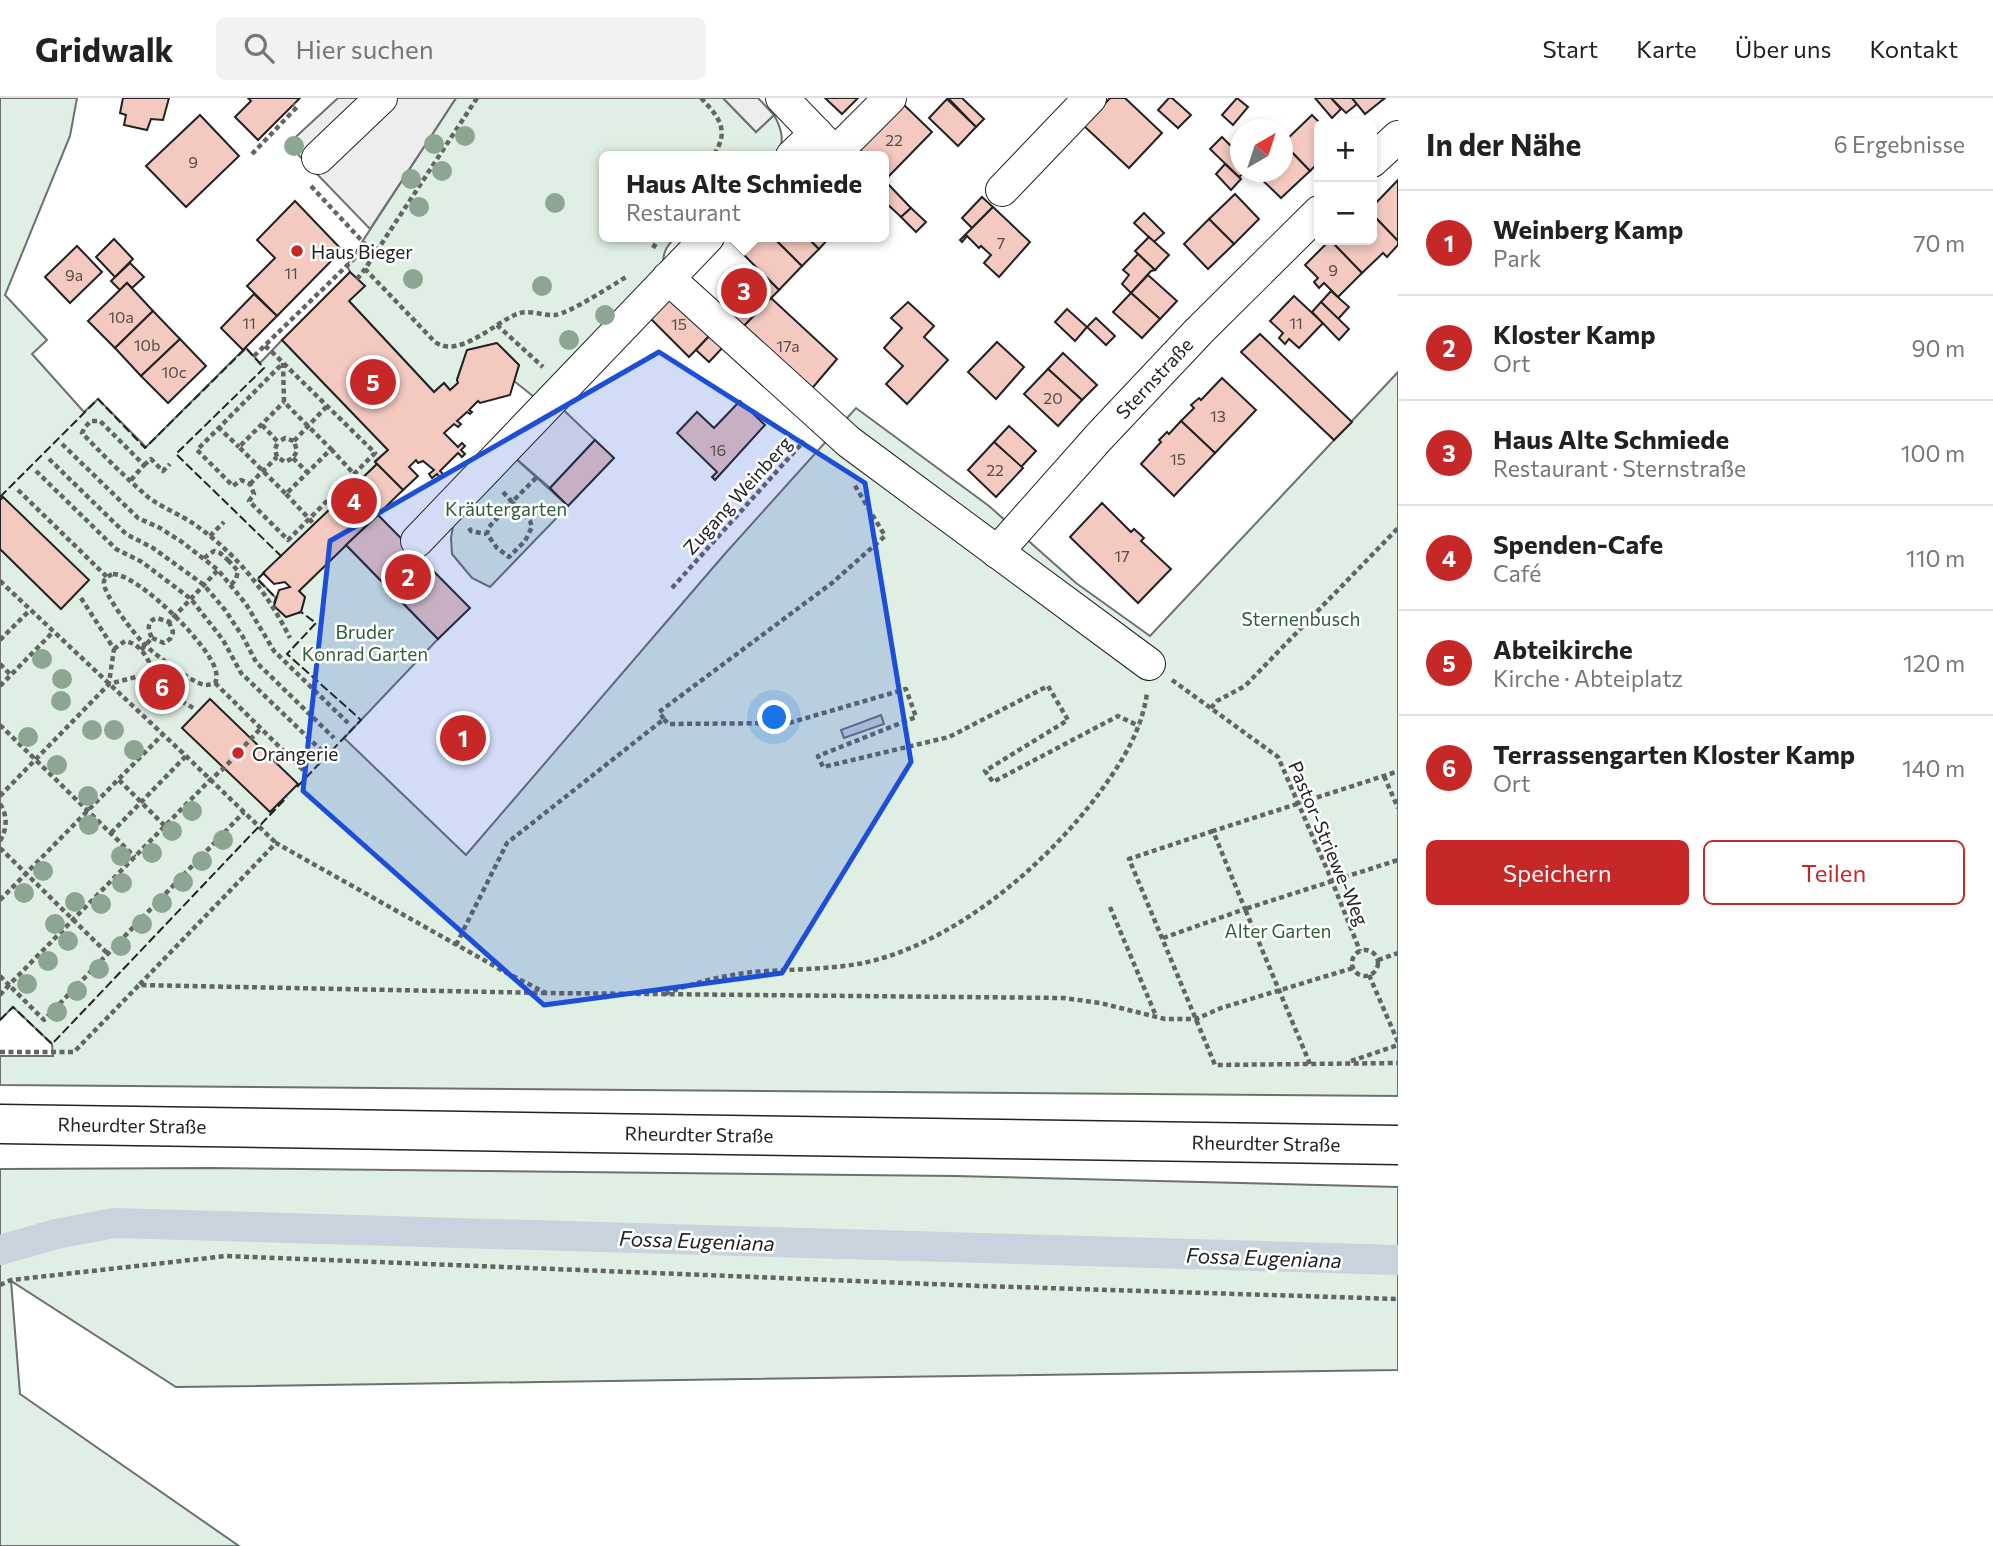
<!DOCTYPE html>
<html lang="de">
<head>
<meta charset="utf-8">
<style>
	body { margin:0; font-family:Commissioner,sans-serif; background:#f2f2f2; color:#222 }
	.controls { position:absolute; right:21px; top:21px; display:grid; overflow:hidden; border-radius:10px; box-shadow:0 4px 10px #0003 }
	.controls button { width:63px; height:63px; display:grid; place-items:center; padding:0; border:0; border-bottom:2px solid #e0e0e0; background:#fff; color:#222; font:35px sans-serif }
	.compass { position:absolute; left:1230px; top:21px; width:63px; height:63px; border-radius:50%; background:#fff; box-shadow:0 4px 10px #0003; rotate:39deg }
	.you { position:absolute; left:775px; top:620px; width:24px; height:24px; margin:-18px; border:5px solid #fff; border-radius:50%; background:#1a73e8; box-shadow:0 0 0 10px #1a73e833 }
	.badge { display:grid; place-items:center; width:46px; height:46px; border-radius:50%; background:#c62828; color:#fff; font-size:23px; font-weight:700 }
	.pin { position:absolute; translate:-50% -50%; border:4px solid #fff; box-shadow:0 2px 7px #0006 }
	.popup { position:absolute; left:599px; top:53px; width:290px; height:91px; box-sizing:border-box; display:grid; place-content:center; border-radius:10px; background:#fff; filter:drop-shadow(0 2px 5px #0005); font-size:23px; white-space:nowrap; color:#767676 }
	.popup b { font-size:26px; color:#222 }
	.popup::after { content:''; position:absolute; left:50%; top:100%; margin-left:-14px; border:14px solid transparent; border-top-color:#fff }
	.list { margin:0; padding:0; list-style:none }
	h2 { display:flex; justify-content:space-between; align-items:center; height:91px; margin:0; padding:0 28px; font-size:30px }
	h2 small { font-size:23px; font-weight:400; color:#767676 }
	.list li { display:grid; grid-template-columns:46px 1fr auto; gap:21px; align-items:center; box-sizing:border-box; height:105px; padding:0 28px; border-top:2px solid #e0e0e0 }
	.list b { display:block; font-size:26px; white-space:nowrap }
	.list p { margin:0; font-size:23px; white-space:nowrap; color:#767676 }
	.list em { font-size:23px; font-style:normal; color:#767676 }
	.actions { display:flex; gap:14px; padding:21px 28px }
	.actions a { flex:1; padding:16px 0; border:2px solid #c62828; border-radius:10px; text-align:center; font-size:24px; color:#c62828 }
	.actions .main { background:#c62828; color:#fff }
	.icon { flex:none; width:38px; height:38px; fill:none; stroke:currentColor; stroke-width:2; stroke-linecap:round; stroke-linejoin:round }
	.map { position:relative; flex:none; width:1398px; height:1448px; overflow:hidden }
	header { display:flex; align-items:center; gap:42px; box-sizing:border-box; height:98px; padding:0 35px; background:#fff; border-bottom:2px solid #e0e0e0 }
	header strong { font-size:33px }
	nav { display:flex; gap:38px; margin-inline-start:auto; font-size:24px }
	.search { width:490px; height:63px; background:#f2f2f2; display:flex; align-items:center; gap:18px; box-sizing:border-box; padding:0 24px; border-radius:10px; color:#767676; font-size:26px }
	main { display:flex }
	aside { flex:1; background:#fff }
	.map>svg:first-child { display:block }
	.green { fill:#e0efe3; stroke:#6f6f6f; stroke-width:2 }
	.parking { fill:#ededed; stroke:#6f6f6f; stroke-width:2 }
	.water { fill:#c7d3dd; stroke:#6f6f6f; stroke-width:2 }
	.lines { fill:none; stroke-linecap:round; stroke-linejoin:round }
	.canal { stroke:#c7d3dd; stroke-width:30 }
	.building { fill:#f3c9c0; stroke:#222; stroke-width:2 }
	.minor-casing { stroke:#222; stroke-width:34 }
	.major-casing { stroke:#222; stroke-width:41 }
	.path { stroke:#646464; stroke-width:4.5; stroke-dasharray:5 3.5; stroke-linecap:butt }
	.minor { stroke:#fff; stroke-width:32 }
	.major { stroke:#fff; stroke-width:38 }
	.fence { stroke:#222; stroke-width:2; stroke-dasharray:9 3.5; stroke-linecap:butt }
	.tree { fill:#8da692 }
	.marked { fill:#1d4ed8; fill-opacity:0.2; stroke:#1d4ed8; stroke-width:5; stroke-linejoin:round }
	.poi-dot { fill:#c62828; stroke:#fff; stroke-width:2.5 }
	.labels { text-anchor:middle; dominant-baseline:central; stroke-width:5; stroke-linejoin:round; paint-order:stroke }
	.number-label { font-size:16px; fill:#564c4a }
	.poi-label { font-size:19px; fill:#222; stroke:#fff; text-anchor:start }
	.street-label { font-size:19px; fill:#222; stroke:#fff }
	.park-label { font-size:19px; fill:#2f5e38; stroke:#fff }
	.water-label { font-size:21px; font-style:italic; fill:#222; stroke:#fff }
</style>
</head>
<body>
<header>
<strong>Gridwalk</strong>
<div class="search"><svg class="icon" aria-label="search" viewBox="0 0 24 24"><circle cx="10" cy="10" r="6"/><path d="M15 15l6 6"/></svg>Hier suchen</div>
<nav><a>Start</a><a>Karte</a><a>Über uns</a><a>Kontakt</a></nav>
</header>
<main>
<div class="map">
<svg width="1398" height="1448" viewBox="0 0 1398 1448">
	<rect width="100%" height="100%" fill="#fff"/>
	<g class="green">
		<polygon points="0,0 77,0 70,38 5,197 47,242 32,256 84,314 98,301 146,349 243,252 246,250 260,265 282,242 388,352 375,363 377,366 258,481 276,500 274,508 286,518 301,514 305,499 299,493 346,447 438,541 344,640 466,757 723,458 856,310 989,408 1076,485 1150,538 1398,274 1398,998 0,987 0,958 53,958 52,946 13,909 0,922"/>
		<path d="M456 0H723L756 34 774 17C782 31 785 44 777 58H604V139H676C665 149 662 157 663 172L539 303 514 283 519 267 496 245 467 252 457 281 458 285 450 292 444 285 434 294 349 203 350 174 347 167Z"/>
		<polygon points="505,351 568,408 490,489 472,480 452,456 451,440 458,400"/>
		<polygon points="213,1070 955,1078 1398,1089 1398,1272 176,1289 11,1183 20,1296 239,1448 0,1448 0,1071"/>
	</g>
	<g class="parking">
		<polygon points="338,0 456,0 370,131 288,46"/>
		<polygon points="723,0 758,0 774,17 756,34"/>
		<polygon points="552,301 595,342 550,390 505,351"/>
	</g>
	<polygon class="water" points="881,617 884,626 844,640 841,632"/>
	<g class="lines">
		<polyline class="canal" points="0,1152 56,1136 114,1125 1398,1162"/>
	</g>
	<g class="building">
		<polygon points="123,0 169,0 163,22 151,21 147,32 124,27 126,17 120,15"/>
		<polygon points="248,0 300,0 258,42 235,19 251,3"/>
		<polygon points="825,0 858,0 842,16"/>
		<polygon points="948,0 962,0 984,21 976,29"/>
		<polygon points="1110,0 1125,0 1162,35 1129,70 1084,28"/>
		<polygon points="1169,0 1172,0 1191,17 1178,30 1158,12"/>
		<polygon points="1237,0 1248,9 1233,27 1222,17"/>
		<polygon points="1315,0 1331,0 1341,11 1332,20"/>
		<polygon points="1331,0 1352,0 1357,6 1346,15"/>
		<polygon points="1352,0 1385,0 1365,16"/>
		<polygon points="947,1 976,29 958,48 929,20"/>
		<polygon points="900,3 932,34 888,79 884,75 884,58 867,58 856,49"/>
		<polygon points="200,17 239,58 186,109 146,68"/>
		<polygon points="1312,17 1321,26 1319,26 1319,64 1310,73 1283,45"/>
		<polygon points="1222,39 1240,57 1240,74 1245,74 1239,79 1210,51"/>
		<polygon points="1283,45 1310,73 1281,100 1254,74 1282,74"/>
		<polygon points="1225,66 1241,81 1231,92 1216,76"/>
		<polygon points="1398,82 1398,143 1372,116 1372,109"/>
		<polygon points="888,86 911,110 901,119 884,103 884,87 885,88"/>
		<polygon points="1235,96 1259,121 1234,146 1209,121"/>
		<polygon points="982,99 993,109 972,130 962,120"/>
		<polygon points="295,103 342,152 277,218 247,188 275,160 257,142"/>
		<polygon points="993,109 1030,144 999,179 984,165 991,157 981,148 979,150 967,138 962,144 960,142"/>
		<polygon points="911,110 926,124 916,134 901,119"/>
		<polygon points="1144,115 1164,135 1154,144 1134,125"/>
		<polygon points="1372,116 1398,143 1398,147 1387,159 1383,155 1362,175 1330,142 1372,142"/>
		<polygon points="1209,121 1234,146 1208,171 1184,146"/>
		<polygon points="726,139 773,139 802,168 779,192"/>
		<polygon points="773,139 807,139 819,151 802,168"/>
		<polygon points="807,139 830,139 819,151"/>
		<polygon points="1149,139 1169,157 1155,172 1135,153"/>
		<polygon points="114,141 133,161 115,179 96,159"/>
		<polygon points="1330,142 1362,175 1338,199 1324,185 1319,190 1314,184 1318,180 1305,167"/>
		<polygon points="77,148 102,174 70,205 45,179"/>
		<polygon points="1138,156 1155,172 1151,173 1131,195 1122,186 1129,177 1123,172"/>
		<polygon points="130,165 144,179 132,190 127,185 120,192 111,183"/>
		<polygon points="350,174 365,188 349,203 434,294 444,285 450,292 458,285 457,282 467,252 497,245 519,267 510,297 480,305 478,303 469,312 472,314 470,316 467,314 457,323 461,326 458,329 454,326 444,335 458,349 462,345 465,348 461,352 465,356 462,359 458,355 440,373 444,377 440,380 437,376 432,380 429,376 434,372 423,363 418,365 416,362 409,369 418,378 403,392 375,364 388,352 282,242"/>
		<polygon points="764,177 779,192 739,233 720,215 752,181 756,185"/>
		<polygon points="1148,177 1177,203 1160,221 1131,195"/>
		<polygon points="127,185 153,213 115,250 88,223"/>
		<polygon points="668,191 713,234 689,259 645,215"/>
		<polygon points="1331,193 1349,209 1338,221 1321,204"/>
		<polygon points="1131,195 1160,221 1142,240 1113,214"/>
		<polygon points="254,196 277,218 243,252 221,230"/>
		<polygon points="1294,198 1323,225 1299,250 1289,241 1285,246 1279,240 1283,235 1270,223"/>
		<polygon points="771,200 837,261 809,294 739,233"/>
		<polygon points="908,204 934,228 924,239 948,262 907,306 886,286 903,268 884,250 902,230 891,220"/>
		<polygon points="1321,204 1349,231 1339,242 1312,214"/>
		<polygon points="1067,211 1087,229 1075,243 1055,224"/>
		<polygon points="153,213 180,241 141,278 115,250"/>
		<polygon points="1096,220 1115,238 1106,247 1087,229"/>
		<polygon points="713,234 726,246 709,264 696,252"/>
		<polygon points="1260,236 1352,324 1334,342 1241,254"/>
		<polygon points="180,241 206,268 168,305 141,278"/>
		<polygon points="997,244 1024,269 996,301 968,274"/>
		<polygon points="1063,255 1097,287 1082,302 1048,271"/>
		<polygon points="1048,271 1082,302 1058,328 1024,296"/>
		<polygon points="1222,280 1256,312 1215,355 1181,323 1194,310 1191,307 1199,300 1201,302"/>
		<polygon points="740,303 765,327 715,382 712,379 717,374 677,335 697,314 714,330"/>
		<polygon points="1181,323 1215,355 1174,398 1141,366 1161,344 1159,342 1167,334 1169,336"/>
		<polygon points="1009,328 1036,353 1021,369 994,344"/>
		<polygon points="595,342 614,360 568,408 550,390"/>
		<polygon points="994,344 1023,370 996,399 968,372"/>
		<polygon points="377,366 403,392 299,493 305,499 301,514 286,519 274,508 279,492 290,489 285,484 274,486 263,475"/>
		<polygon points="3,399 89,482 61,511 0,451 0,402"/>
		<polygon points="1102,405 1131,434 1134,431 1144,440 1141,443 1171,471 1138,505 1070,439"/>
		<polygon points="378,417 470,510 438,541 346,447"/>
		<polygon points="210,601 298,686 270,714 182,630"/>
	</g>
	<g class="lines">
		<g class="minor-casing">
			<g id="minor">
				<polyline points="782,0 835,55 890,0"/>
				<polyline points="792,58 816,35"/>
				<polyline points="318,60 381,0"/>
				<polyline points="1372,63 1398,39"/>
				<polyline points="1002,92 1090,0"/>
				<polyline points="668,180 849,344 1149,566"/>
				<polyline points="417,443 708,139"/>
				<polyline points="997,454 1099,339 1199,233 1319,114"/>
			</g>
		</g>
		<g class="major-casing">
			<polyline id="major" points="0,1026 1398,1047"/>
		</g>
		<g class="path">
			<path d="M477 0 365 171 435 244C459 261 494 225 517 216 529 211 543 218 555 217 570 215 611 188 626 179"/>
			<path d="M701 0C720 20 730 33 713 58"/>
			<polyline points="252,56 297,9 293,6"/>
			<polyline points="311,88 375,157"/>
			<polyline points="653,150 660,139"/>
			<polyline points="357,181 365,171"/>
			<polyline points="497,227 543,269"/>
			<polyline points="265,248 271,253 375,355 288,442 249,403 254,396 250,386 241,382 233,388 197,352 283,265"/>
			<polyline points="254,258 367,148"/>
			<polyline points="283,265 284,304 331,351 286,396 239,349 284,304"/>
			<polyline points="262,327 278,344 275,351 277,359 285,364 293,360 297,353 294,343 285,340 278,344"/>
			<polyline points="218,329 239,349"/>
			<polyline points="294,343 328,307"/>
			<polyline points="62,346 138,420 160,430 182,444 218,472 246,506 274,553 348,625"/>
			<polyline points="331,351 354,376"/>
			<polyline points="293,360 307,374"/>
			<polyline points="49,361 126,436 153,450 204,487 225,512 243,539 256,564 334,640"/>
			<polyline points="144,367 151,361 163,373 170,366"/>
			<polyline points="36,373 116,451 142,464 191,501 223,542 241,575 323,654"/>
			<path d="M131 382 144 367 100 323H91L85 329 82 335C103 357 125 379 148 399 159 408 181 417 194 426 237 456 267 494 290 540"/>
			<polyline points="250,386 277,359"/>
			<polyline points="340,389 346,396"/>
			<polyline points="18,392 107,479"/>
			<polyline points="503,394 512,404 537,379"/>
			<polyline points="286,396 314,426"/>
			<polygon points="512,404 530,423 532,429 525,443 509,459 497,450 487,436 489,429"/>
			<polyline points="469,430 471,433 486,436"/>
			<polyline points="210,438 224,424"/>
			<polyline points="204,460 214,453 220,455 228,462 232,457"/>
			<polyline points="228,462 238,473 236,481 231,487"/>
			<path d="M113 476C138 476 212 549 216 574 217 579 217 580 215 585 209 587 205 588 199 585 183 578 158 559 145 547 136 538 101 494 104 483 106 478 109 478 113 476Z"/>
			<polyline points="0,483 186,658 276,745"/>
			<polyline points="672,490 804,343"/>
			<polyline points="81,500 114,551 109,585"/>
			<polyline points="152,540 164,545 170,541 173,534 169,524"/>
			<polyline points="0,542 30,512"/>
			<path d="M114 551 125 543C137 545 144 554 149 564L147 571 143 577"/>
			<path d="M141 552 152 540C148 532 146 523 157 520L169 524 218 472"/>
			<polyline points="0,566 11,577"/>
			<polyline points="1172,582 1278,659 1332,783 1360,853"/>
			<polyline points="215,585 305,674"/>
			<polyline points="0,588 53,534"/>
			<polyline points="1211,610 1217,603 1245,588 1398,430"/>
			<polyline points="664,621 668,626 789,625 906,591 916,619 818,658 823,669 949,639 1048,588 1068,622 985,673 993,684 1118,618 1139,628"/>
			<polyline points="0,627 135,759"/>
			<polyline points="1384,678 1398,710"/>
			<polyline points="119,682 165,728"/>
			<polyline points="0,698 109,586 143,577 169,596 195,611"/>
			<path d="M0 706C8 718 7 731 0 743"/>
			<polyline points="1213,733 1129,761 1215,967 1398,965"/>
			<polyline points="111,735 186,658"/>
			<polyline points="0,750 107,855"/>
			<polyline points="0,802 163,636"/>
			<polyline points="1110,809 1156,918"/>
			<polyline points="1163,840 1245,811 1213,733 1396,674"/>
			<polyline points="456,847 507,745 664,621 659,614 832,485 885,438 854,386"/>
			<circle cx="1365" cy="865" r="13"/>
			<polyline points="1378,862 1398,855"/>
			<polyline points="1369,877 1398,944"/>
			<polyline points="0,878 9,887 210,682 224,670 261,630"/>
			<polyline points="546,895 139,887 276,745 505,874 546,895 1064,900 1100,905 1165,921 1196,921 1221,910 1353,870"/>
			<path d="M665 896C694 884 722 878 752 874 789 871 827 872 863 865 954 846 1046 767 1100 694 1122 664 1142 632 1147 595"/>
			<polyline points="0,897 9,887 44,922 244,714"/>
			<polyline points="0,954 74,954 139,887"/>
			<polyline points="1351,963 1398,947"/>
			<polyline points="1310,966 1245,811 1398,762"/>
			<polyline points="0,1187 11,1182 226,1158 982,1188 1398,1201"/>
		</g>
		<use href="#minor" class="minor"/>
		<use href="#major" class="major"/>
		<g class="fence">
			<polyline points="0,399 98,301 145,350 246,250 264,270 176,356 281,458 280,459"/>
			<polyline points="265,474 257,481 276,500 274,505"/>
			<polyline points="297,689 361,622 287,556 316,525 301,514 298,515"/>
			<polyline points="0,922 13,909 52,946 287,699"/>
		</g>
	</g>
	<g class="tree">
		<circle cx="465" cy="38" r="10"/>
		<circle cx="434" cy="46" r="10"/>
		<circle cx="294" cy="48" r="10"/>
		<circle cx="442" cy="73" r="10"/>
		<circle cx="411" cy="81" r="10"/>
		<circle cx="555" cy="105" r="10"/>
		<circle cx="419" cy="109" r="10"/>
		<circle cx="413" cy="181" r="10"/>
		<circle cx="542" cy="188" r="10"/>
		<circle cx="605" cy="217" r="10"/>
		<circle cx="569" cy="242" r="10"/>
		<circle cx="42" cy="561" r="10"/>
		<circle cx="62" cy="581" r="10"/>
		<circle cx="61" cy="603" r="10"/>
		<circle cx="92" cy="632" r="10"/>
		<circle cx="114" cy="632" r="10"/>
		<circle cx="28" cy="639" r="10"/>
		<circle cx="134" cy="652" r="10"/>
		<circle cx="57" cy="667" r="10"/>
		<circle cx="88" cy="698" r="10"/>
		<circle cx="192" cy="713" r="10"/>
		<circle cx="89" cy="727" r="10"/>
		<circle cx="172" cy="733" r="10"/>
		<circle cx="223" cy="742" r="10"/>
		<circle cx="152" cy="755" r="10"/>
		<circle cx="121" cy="758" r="10"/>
		<circle cx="202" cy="763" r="10"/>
		<circle cx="43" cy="773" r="10"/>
		<circle cx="183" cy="784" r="10"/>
		<circle cx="122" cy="785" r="10"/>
		<circle cx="24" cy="795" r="10"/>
		<circle cx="75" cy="804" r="10"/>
		<circle cx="162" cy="805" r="10"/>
		<circle cx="101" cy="806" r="10"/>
		<circle cx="55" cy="826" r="10"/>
		<circle cx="142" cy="826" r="10"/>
		<circle cx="68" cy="843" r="10"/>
		<circle cx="121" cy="848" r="10"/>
		<circle cx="48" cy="863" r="10"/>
		<circle cx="99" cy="871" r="10"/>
		<circle cx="27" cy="886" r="10"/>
		<circle cx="77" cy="893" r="10"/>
		<circle cx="57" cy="914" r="10"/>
	</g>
	<path class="marked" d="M659 254 865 385 911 664 782 875 544 907 303 693 330 443Z"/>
	<g class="poi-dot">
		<circle cx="297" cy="153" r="7"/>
		<circle cx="238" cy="655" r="7"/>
	</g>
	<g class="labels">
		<g class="number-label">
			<text x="894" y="41">22</text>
			<text x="193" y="63">9</text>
			<text x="1001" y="144">7</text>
			<text x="1333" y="171">9</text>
			<text x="291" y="174">11</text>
			<text x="74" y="176">9a</text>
			<text x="121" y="218">10a</text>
			<text x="249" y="224">11</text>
			<text x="1296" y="224">11</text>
			<text x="679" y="225">15</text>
			<text x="147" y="246">10b</text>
			<text x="788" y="247">17a</text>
			<text x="174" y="273">10c</text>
			<text x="1053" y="299">20</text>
			<text x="1218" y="317">13</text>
			<text x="718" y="351">16</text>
			<text x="1178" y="360">15</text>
			<text x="995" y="371">22</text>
			<text x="1122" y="457">17</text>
		</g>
		<g class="poi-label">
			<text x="311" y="153">Haus Bieger</text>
			<text x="252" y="655">Orangerie</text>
		</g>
		<g class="street-label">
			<text transform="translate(1154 280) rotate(-47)">Sternstraße</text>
			<text transform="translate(737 397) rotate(-48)">Zugang Weinberg</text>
			<text transform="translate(1329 745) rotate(67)">Pastor-Striewe-Weg</text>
			<text transform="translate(132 1027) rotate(1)">Rheurdter Straße</text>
			<text transform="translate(699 1036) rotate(1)">Rheurdter Straße</text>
			<text transform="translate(1266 1045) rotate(1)">Rheurdter Straße</text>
		</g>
		<g class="park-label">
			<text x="506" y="410">Kräutergarten</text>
			<text x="1301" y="520">Sternenbusch</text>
			<text x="365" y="533">Bruder<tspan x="365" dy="22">Konrad Garten</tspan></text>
			<text x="1278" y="832">Alter Garten</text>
		</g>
		<g class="water-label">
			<text transform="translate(697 1142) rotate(2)">Fossa Eugeniana</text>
			<text transform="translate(1264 1159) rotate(2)">Fossa Eugeniana</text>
		</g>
	</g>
</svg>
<div class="controls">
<button>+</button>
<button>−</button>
</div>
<svg class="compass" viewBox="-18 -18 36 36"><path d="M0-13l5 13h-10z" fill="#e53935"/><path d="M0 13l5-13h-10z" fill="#767676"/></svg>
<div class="you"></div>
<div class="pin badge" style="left:463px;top:640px">1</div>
<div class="pin badge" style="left:408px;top:479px">2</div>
<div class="pin badge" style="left:744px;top:193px">3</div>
<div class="popup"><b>Haus Alte Schmiede</b>Restaurant</div>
<div class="pin badge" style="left:354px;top:403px">4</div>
<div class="pin badge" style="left:373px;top:284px">5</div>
<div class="pin badge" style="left:162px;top:589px">6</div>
</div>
<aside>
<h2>In der Nähe<small>6 Ergebnisse</small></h2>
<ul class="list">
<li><span class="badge">1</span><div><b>Weinberg Kamp</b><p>Park</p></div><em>70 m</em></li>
<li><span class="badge">2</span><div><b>Kloster Kamp</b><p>Ort</p></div><em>90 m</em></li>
<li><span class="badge">3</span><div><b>Haus Alte Schmiede</b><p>Restaurant · Sternstraße</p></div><em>100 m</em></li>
<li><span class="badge">4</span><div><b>Spenden-Cafe</b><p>Café</p></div><em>110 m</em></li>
<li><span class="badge">5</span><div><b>Abteikirche</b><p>Kirche · Abteiplatz</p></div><em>120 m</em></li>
<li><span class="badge">6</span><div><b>Terrassengarten Kloster Kamp</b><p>Ort</p></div><em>140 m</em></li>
</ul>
<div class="actions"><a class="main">Speichern</a><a>Teilen</a></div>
</aside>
</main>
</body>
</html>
